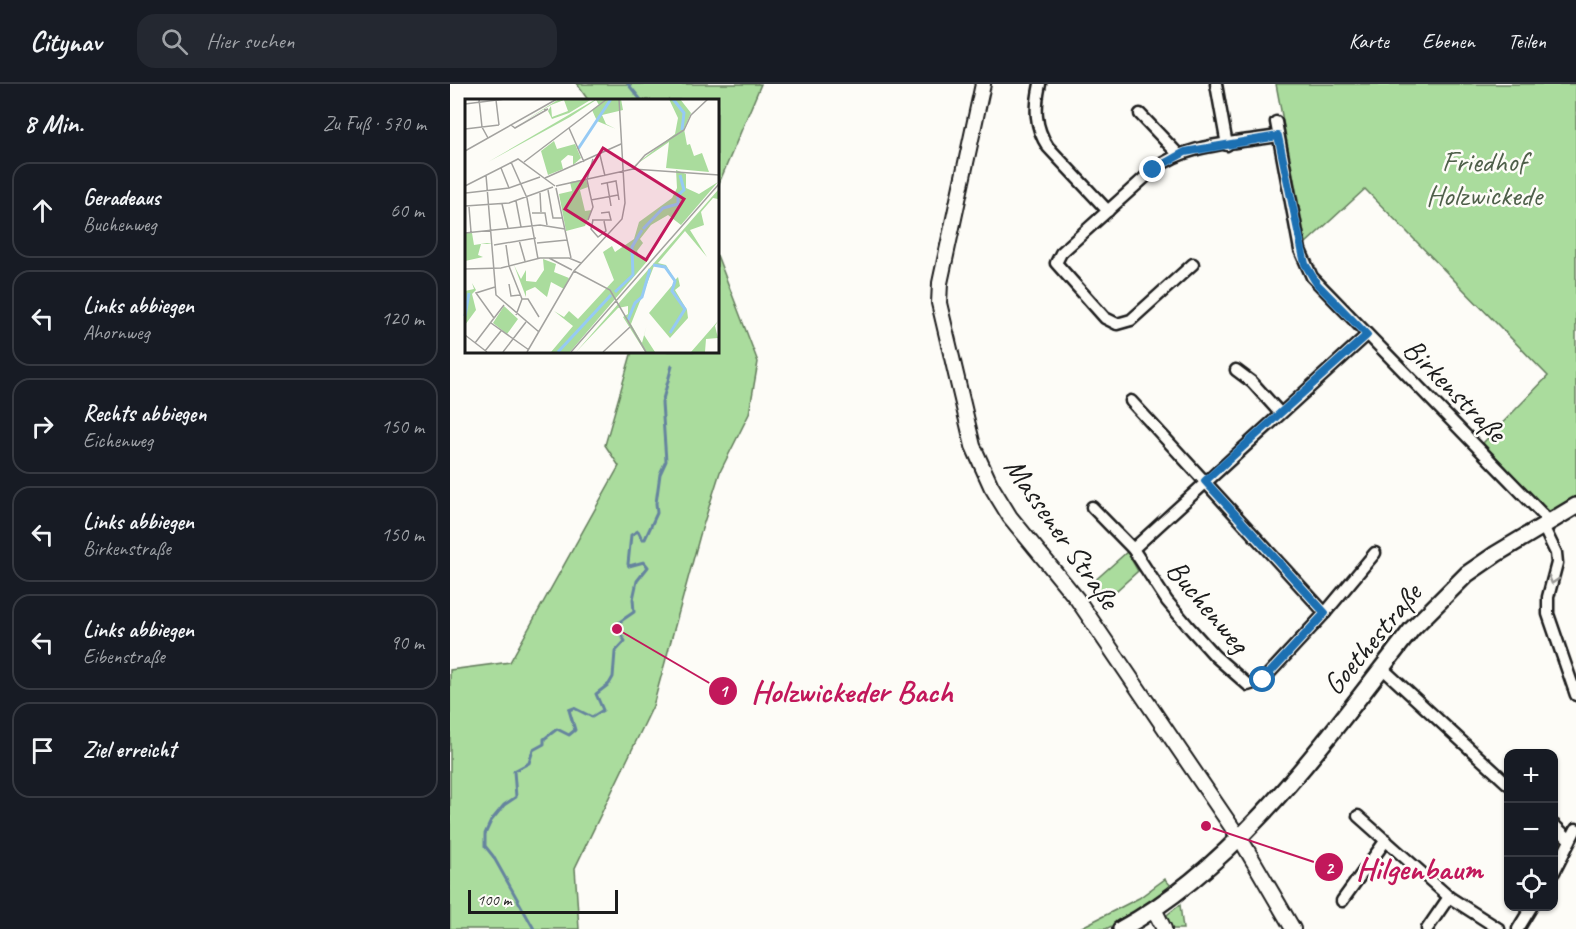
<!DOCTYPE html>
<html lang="de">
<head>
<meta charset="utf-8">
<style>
	body { margin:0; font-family:Caveat,sans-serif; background:#242831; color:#f1f3f6 }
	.controls { position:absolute; right:18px; bottom:18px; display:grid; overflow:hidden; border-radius:12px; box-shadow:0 2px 4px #0004 }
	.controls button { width:54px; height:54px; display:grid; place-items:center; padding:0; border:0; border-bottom:2px solid #363941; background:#171b24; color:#f1f3f6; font:30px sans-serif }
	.scale { position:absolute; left:18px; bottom:15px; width:150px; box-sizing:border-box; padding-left:6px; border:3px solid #1c1c1c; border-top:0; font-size:16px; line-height:21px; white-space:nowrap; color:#1c1c1c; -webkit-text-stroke:4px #fdfcf7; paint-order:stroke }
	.stop { position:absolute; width:18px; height:18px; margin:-14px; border:4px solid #1f6fb2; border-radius:50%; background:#fff }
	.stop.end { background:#1f6fb2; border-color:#fff; box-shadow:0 2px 6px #0008 }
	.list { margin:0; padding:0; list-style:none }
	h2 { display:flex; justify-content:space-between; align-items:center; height:78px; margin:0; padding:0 24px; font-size:26px }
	h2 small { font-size:20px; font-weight:400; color:#9ea1a6 }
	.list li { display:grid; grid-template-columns:39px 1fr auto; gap:18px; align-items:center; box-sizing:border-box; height:96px; margin:0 12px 12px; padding:0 12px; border:2px solid #363941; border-radius:18px }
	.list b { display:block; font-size:22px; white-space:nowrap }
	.list p { margin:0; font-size:20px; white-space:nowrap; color:#9ea1a6 }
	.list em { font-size:20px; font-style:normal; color:#9ea1a6 }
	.icon { flex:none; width:33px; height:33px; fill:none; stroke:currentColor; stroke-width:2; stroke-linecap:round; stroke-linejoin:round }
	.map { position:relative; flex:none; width:1126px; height:845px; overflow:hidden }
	header { display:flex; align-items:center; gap:36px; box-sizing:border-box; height:84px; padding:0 30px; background:#171b24; border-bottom:2px solid #363941 }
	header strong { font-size:28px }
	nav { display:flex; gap:33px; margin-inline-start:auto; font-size:21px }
	.search { width:420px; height:54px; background:#242831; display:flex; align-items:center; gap:15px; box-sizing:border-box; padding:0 21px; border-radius:18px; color:#9ea1a6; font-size:22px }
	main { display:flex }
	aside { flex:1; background:#171b24 }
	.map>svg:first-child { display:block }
	.green { fill:#aadc9d; stroke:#637c5c; stroke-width:1.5 }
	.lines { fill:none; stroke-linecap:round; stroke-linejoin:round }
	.stream { stroke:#65849e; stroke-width:3 }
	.minor-casing { stroke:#1c1c1c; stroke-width:15 }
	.tertiary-casing { stroke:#1c1c1c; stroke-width:18 }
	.secondary-casing { stroke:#1c1c1c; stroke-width:20 }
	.minor { stroke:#fdfcf7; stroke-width:10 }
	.tertiary { stroke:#fdfcf7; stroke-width:14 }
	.secondary { stroke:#fdfcf7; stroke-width:15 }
	.oneway { stroke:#989794 }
	.route { stroke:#1f6fb2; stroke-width:8 }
	.labels { text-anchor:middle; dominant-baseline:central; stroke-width:5; stroke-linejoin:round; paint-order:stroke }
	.park-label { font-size:30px; fill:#4e5f49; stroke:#fdfcf7 }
	.street-label { font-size:30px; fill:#1c1c1c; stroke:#fdfcf7 }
	.inset-river { fill:none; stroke:#96caf4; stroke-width:3 }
	.inset-road { fill:none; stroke:#a3a29f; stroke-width:1.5 }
	.view { fill:#c2185b; fill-opacity:0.15; stroke:#c2185b; stroke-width:3 }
	.inset-edge { fill:none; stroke:#1c1c1c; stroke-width:3 }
	.leader { fill:none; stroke:#c2185b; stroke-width:2 }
	.callout-dot { fill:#c2185b; stroke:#fdfcf7; stroke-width:2 }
	.mark-label { font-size:18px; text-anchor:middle; font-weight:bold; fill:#fff }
	.callout-label { font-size:32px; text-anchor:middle; font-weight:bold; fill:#c2185b; stroke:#fdfcf7; stroke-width:5; stroke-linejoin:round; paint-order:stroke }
</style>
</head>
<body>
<header>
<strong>Citynav</strong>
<div class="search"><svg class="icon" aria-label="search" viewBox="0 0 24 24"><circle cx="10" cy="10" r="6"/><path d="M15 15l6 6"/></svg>Hier suchen</div>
<nav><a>Karte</a><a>Ebenen</a><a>Teilen</a></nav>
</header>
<main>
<aside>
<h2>8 Min.<small>Zu Fuß · 570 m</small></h2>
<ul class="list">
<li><svg class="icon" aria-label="ahead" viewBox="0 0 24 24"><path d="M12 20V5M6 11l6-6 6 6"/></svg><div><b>Geradeaus</b><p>Buchenweg</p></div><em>60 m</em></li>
<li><svg class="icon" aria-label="left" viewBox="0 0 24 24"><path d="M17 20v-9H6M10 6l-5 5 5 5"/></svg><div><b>Links abbiegen</b><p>Ahornweg</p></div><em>120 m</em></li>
<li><svg class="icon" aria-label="right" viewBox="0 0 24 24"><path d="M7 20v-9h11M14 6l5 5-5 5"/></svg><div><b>Rechts abbiegen</b><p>Eichenweg</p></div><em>150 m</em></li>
<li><svg class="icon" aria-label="left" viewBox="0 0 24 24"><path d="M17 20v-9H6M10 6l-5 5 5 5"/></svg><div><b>Links abbiegen</b><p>Birkenstraße</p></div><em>150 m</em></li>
<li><svg class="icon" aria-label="left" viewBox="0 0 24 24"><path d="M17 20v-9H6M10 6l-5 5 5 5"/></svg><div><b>Links abbiegen</b><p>Eibenstraße</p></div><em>90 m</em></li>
<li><svg class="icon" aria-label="arrive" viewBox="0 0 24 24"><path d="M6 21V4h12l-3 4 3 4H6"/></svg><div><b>Ziel erreicht</b></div></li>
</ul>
</aside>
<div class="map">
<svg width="1126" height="845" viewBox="0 0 1126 845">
	<rect width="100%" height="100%" fill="#fdfcf7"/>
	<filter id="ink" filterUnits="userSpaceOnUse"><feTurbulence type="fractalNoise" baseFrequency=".0167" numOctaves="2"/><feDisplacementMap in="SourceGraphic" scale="12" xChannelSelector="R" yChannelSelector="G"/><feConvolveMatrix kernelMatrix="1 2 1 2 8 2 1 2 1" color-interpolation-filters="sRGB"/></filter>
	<g filter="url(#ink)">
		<g class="green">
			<polygon points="127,0 311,0 267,104 267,16 138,16"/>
			<polygon points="826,0 1126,0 1126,412 1099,429 1033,359 1098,292 915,105 856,159"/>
			<polygon points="267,171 308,278 299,330 270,388 250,451 203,622 125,784 129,845 0,845 0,586 60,578 169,382 155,361 182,267 267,267"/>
			<polygon points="677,468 688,487 656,516 642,499"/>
			<polygon points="715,795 722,803 686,829 656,845 628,845 689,814"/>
			<polygon points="730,821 733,845 710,845 718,830"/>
		</g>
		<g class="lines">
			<g class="stream">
				<polyline points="178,0 191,16"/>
				<polyline points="84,845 43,772 35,762 35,750 41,737 54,721 66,713 64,687 79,679 83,666 94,660 94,655 107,645 119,651 125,646 119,626 124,624 142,633 153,626 146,610 159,600 163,593 165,568 175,557 167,545 168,539 184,528 183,515 187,497 198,483 194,478 179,482 178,480 181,451 188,447 192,455 195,455 207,429 206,419 210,390 216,377 212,319 222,282"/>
			</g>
			<g class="minor-casing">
				<g id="minor">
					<path d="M590 0C585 23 584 42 598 63L658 127"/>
					<polyline points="766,0 777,61"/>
					<polyline points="690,30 728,70"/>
					<polyline points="826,38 850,166 862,193 1100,438"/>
					<path d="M743 180 681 236 667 240 655 234 606 179 611 169 703 86C737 59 787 59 828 52"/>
					<polyline points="786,286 802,298 830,329"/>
					<polyline points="681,317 875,529"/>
					<polyline points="642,423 683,465 717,517 738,542 765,572 798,601 813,596 875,529 925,469"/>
					<polyline points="1093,442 1106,469 1107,479 1098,513 1098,530 1126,611"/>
					<polyline points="683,465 917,251"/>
					<polyline points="932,584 1058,700"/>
					<polyline points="908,732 999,813 1049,845"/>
					<polyline points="1104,741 1120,756"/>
					<polyline points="1104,788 1126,745"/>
					<polyline points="892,817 936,756"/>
					<polyline points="977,845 999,813"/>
					<polyline points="1068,845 1082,822"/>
				</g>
			</g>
			<g class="tertiary-casing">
				<g id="tertiary">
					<polyline points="533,0 490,199 489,219 523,362 541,402 560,433 627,515 794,761 843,845"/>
					<polyline points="704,825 714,845"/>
				</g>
			</g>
			<g class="secondary-casing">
				<path id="secondary" d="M671 845C790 780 880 650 962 545L1017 490 1046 470 1126 422"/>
			</g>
			<use href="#minor" class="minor"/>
			<use href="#tertiary" class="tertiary"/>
			<use href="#secondary" class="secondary"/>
		</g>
		<defs><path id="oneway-chevron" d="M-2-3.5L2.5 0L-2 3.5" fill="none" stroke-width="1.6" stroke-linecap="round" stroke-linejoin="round" transform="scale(1.5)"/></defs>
		<use class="oneway" href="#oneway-chevron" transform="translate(1103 496) rotate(107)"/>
	</g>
	<g class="lines" filter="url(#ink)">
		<polyline class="route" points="703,86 735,68 828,52 855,180 867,200 917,251 755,397 875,529 813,596"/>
	</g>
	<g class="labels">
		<g class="park-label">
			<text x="1034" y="77">Friedhof<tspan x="1034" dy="34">Holzwickede</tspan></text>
		</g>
		<g class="street-label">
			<text transform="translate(1005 306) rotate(45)">Birkenstraße</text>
			<text transform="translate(612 449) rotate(55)">Massener Straße</text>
			<text transform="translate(758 522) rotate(50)">Buchenweg</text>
			<text transform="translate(922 555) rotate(-50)">Goethestraße</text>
		</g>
	</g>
	<g transform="translate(15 15)">
		<rect width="254" height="254" fill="#fdfcf7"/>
		<path d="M94 0H127L104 14 87 20 83 12 86 7 87 18 103 12 99 1 86 6 58 23ZM131 0H156L158 11 137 16 141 25 151 30 132 22 127 11 134 6 131 1 105 18 23 63ZM204 0H215L226 14 219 30 222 46 225 45 229 57 237 54 244 73 201 69 204 43 166 69 210 35 213 19ZM89 42 92 50 110 45 116 59 108 66V57L103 56 96 62 98 70 83 76 76 52ZM211 71 221 75V89L234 95 253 83 216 126 203 116 186 126 175 140 178 144 172 152 175 159 184 160 105 253H86L108 227 89 212 99 218 104 212 113 220 149 181 138 153 147 147 150 153 169 140 174 123 207 99 212 89ZM121 80 123 88 115 91 120 112 127 111 120 127 101 132 94 95 107 92 105 83ZM253 91V100L248 99 236 113 239 126 225 131 242 158 220 132 193 164 201 166 210 181 213 178 215 187 210 191 222 211 223 219 205 239 184 214 210 183 199 168 189 167 166 225 177 244 182 225 179 236 190 253H180L158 218 163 215V207L153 209 111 253ZM0 134H7L9 146 22 144 28 145H16L13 156 18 158 0 162ZM78 160 91 165 89 173 104 179 99 190 86 183 82 198 70 188 61 192V198L49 166 56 180 61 171V182L71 183 79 171ZM7 184 11 191 7 195 11 211 0 226V192L9 190ZM39 207 53 220 42 235 28 224ZM253 222 250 227 253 239 241 240 240 253H226Z" fill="#aadc9d"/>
		<path class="inset-river" d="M208 0 219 14 217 31M113 50 146 0M178 130 198 109 213 105V96L219 91 215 76M188 166 200 168 210 182 207 192 220 210 205 234M150 193 168 176 167 148 177 131M0 217 4 194M163 221 170 204 177 198 185 170M93 253 146 196"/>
		<path class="inset-road" d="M14 0 17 28 23 39M31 1 34 26M0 5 40 0M46 26 50 29 83 10 79 11M104 29 119 63M0 30 34 26M0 52 92 0M135 56 140 77M46 63 62 99 73 160M59 63 142 0M36 69 44 89M168 70 180 56 219 31 226 16 243 0M21 76 31 196 74 233M80 79 156 45M122 80 128 60M122 81 128 108 123 121M142 83 146 107M136 85 151 82 154 101M0 87 53 60 90 87M91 87 168 70 254 76M91 89 106 159M83 91 88 119H98M1 94 44 89 75 78M75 94 76 113M126 101 153 96M51 102 56 128M37 105 43 129M0 107 44 104 88 88M4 108 6 133M67 114H80L82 126M127 121H146L144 113 136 114M128 121 126 130 133 138 141 132 139 122M0 134 75 126 100 130M54 141 60 162M72 144 102 141M29 146 71 139M41 146 44 167 57 200 51 216M84 159 107 171M0 170 36 169 75 159H104L116 164M109 172 145 191 181 253M44 185 46 197 55 196M57 200H63L74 218M29 219 11 194 30 188M26 224 64 251M0 236 22 253M10 244 39 206M20 252 36 232M38 253 61 223M62 253 109 172 157 120 160 104 154 0M106 253 254 85M138 253 165 228"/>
		<path class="view" d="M138 49 219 100 181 161 100 110Z"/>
		<rect width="254" height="254" class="inset-edge"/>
	</g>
	<path class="leader" d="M167 545L273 607M756 742L879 783"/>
	<g class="callout-dot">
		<circle cx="167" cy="545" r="6"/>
		<circle cx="756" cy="742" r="6"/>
		<circle cx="273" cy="607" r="15"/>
		<circle cx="879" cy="783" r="15"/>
	</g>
	<g class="mark-label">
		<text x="273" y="613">1</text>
		<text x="879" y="790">2</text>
	</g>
	<g class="callout-label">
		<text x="402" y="618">Holzwickeder Bach</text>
		<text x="969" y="795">Hilgenbaum</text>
	</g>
</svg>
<div class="controls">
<button>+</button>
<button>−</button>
<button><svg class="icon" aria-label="locate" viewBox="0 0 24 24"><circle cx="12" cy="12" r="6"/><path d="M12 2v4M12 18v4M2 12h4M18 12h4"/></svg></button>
</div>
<div class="scale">100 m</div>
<div class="stop" style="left:813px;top:596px"></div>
<div class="stop end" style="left:703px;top:86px"></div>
</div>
</main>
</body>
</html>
